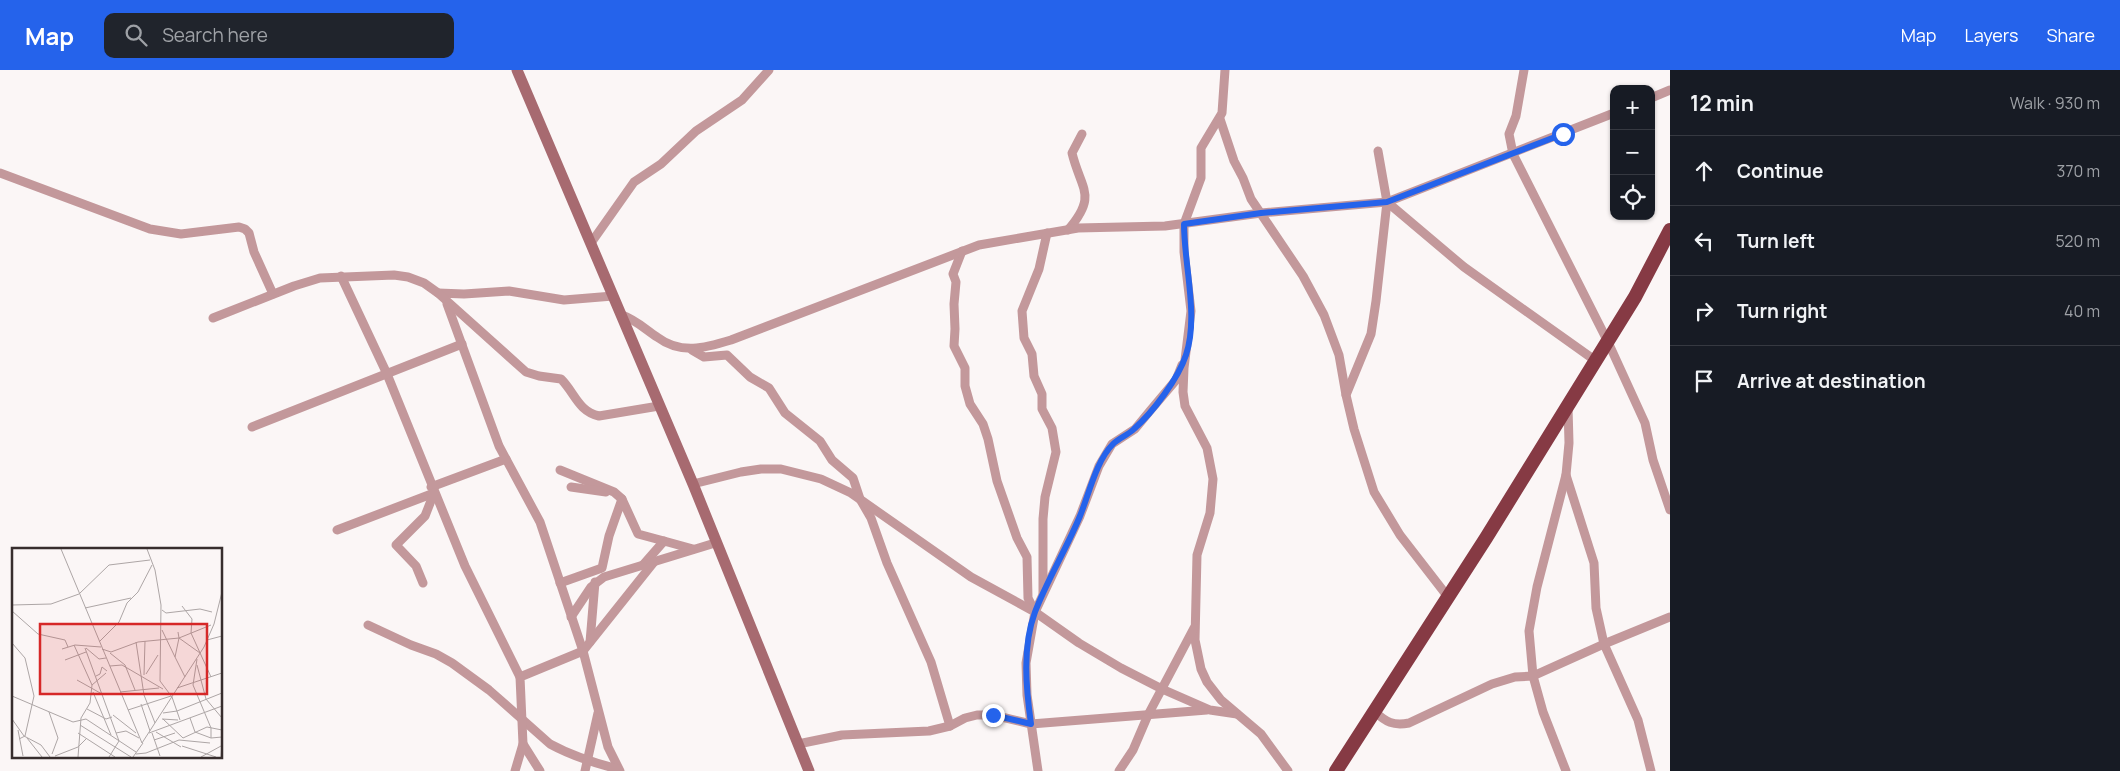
<!DOCTYPE html>
<html lang="en">
<head>
<meta charset="utf-8">
<style>
	body { margin:0; font-family:Manrope,sans-serif; background:#20242c; color:#f1f3f6 }
	.controls { position:absolute; right:15px; top:15px; display:grid; overflow:hidden; border-radius:10px; box-shadow:0 1px 4px #0004 }
	.controls button { width:45px; height:45px; display:grid; place-items:center; padding:0; border:0; border-bottom:1px solid #363941; background:#171b24; color:#f1f3f6; font:25px sans-serif }
	.stop { position:absolute; width:15px; height:15px; margin:-11px; border:4px solid #2563eb; border-radius:50%; background:#fff }
	.stop.end { background:#2563eb; border-color:#fff; box-shadow:0 1px 5px #0008 }
	.list { margin:0; padding:0; list-style:none }
	h2 { display:flex; justify-content:space-between; align-items:center; height:65px; margin:0; padding:0 20px; font-size:21px }
	h2 small { font-size:16px; font-weight:400; color:#9ea1a6 }
	.list li { display:grid; grid-template-columns:32px 1fr auto; gap:15px; align-items:center; box-sizing:border-box; height:70px; padding:0 20px; border-top:1px solid #363941 }
	.list b { display:block; font-size:19px; white-space:nowrap }
	.list em { font-size:16px; font-style:normal; color:#9ea1a6 }
	.icon { flex:none; width:28px; height:28px; fill:none; stroke:currentColor; stroke-width:2; stroke-linecap:round; stroke-linejoin:round }
	.map { position:relative; flex:none; width:1670px; height:701px; overflow:hidden }
	header { display:flex; align-items:center; gap:30px; box-sizing:border-box; height:70px; padding:0 25px; background:#2563eb; color:#fff }
	header strong { font-size:24px }
	nav { display:flex; gap:28px; margin-inline-start:auto; font-size:18px }
	.search { width:350px; height:45px; background:#20242c; display:flex; align-items:center; gap:12px; box-sizing:border-box; padding:0 18px; border-radius:10px; color:#9ea1a6; font-size:19px }
	main { display:flex }
	aside { flex:1; background:#171b24 }
	.map>svg:first-child { display:block }
	.lines { fill:none; stroke-linecap:round; stroke-linejoin:round }
	.minor { stroke:#c3989b; stroke-width:9 }
	.secondary { stroke:#a76a70; stroke-width:11 }
	.trunk { stroke:#863a44; stroke-width:14 }
	.route { stroke:#2563eb; stroke-width:6 }
	.inset-road { fill:none; stroke:#ada6a6; stroke-width:1 }
	.view { fill:#d62828; fill-opacity:0.15; stroke:#d62828; stroke-width:2.5 }
	.inset-edge { fill:none; stroke:#372d2d; stroke-width:2.5 }
</style>
</head>
<body>
<header>
<strong>Map</strong>
<div class="search"><svg class="icon" aria-label="search" viewBox="0 0 24 24"><circle cx="10" cy="10" r="6"/><path d="M15 15l6 6"/></svg>Search here</div>
<nav><a>Map</a><a>Layers</a><a>Share</a></nav>
</header>
<main>
<div class="map">
<svg width="1670" height="701" viewBox="0 0 1670 701">
	<rect width="100%" height="100%" fill="#fbf6f6"/>
	<g class="lines">
		<g class="minor">
			<polyline points="1225,0 1222,43 1201,78 1201,108 1184,154 1184,182 1191,241 1184,298 1183,322 1185,336 1207,378 1213,409 1210,443 1197,485 1195,570 1201,599 1207,612 1221,630 1261,664 1288,701"/>
			<polyline points="1524,0 1516,46 1509,64 1513,84 1608,272 1645,353 1653,390 1670,440"/>
			<polyline points="1651,28 1670,20"/>
			<polyline points="1220,49 1234,91 1243,108 1251,129 1303,206 1324,245 1339,285 1346,325"/>
			<polyline points="1378,81 1387,132 1464,197 1596,291"/>
			<polyline points="0,103 150,159 181,164 239,157 245,159 249,163 254,182 273,224"/>
			<polyline points="1387,132 1376,231 1371,264 1346,325 1354,359 1374,422 1400,465 1448,527"/>
			<path d="M1068 160C1098 125 1081 120 1072 83L1082 64"/>
			<polyline points="591,173 634,112 661,94 696,61 742,30 769,0"/>
			<polyline points="962,181 953,204 956,212 954,234 955,259 954,276 965,298 965,316 970,334 983,354 988,369 997,411 1017,468 1027,487 1028,528 1035,542"/>
			<polyline points="341,206 387,304 465,496 520,607"/>
			<polyline points="438,223 464,224 509,221 564,230 613,226"/>
			<polyline points="447,234 499,376 540,452 583,581 608,677 620,701"/>
			<path d="M622 245C636 250 645 259 657 267 681 285 705 278 731 270L979 175 1078 158 1165 156 1261 143 1387 132 1614 43"/>
			<path d="M213 248 294 216 320 208 394 205 408 207 424 213 438 223 526 302 539 306 561 309C575 323 578 341 599 346L659 336"/>
			<polyline points="692,280 704,287 727,285 750,307 769,318 785,343 820,371 832,390 853,408 860,429 871,448 887,493 931,592 950,656"/>
			<polyline points="252,357 462,274"/>
			<polyline points="560,400 614,422 622,429"/>
			<polyline points="1566,405 1594,493 1596,538 1604,574 1638,650 1651,701"/>
			<polyline points="693,414 741,402 761,399 781,399 821,409 851,423 971,507 1035,542 1079,573 1121,598 1162,619 1210,640 1237,644"/>
			<polyline points="431,417 506,389"/>
			<polyline points="571,417 606,422"/>
			<polyline points="337,460 434,423"/>
			<polyline points="643,495 664,471 693,479"/>
			<polyline points="423,513 416,496 396,475 425,446 434,423"/>
			<polyline points="560,513 602,498 609,466 622,429 638,464 664,471"/>
			<polyline points="1043,523 1043,449 1045,427 1056,382 1052,358 1042,339 1042,324 1034,306 1032,284 1024,268 1022,241 1039,199 1047,163"/>
			<polyline points="571,547 591,517 604,507 715,473"/>
			<path d="M368 555 411 575 436 584 452 593 489 620 550 674C572 686 594 693 618 699"/>
			<polyline points="590,572 595,512"/>
			<path d="M1375 642C1386 652 1393 656 1409 653L1492 614 1515 607 1533 606 1604 574 1670 547"/>
			<polyline points="523,674 540,701"/>
			<polyline points="798,674 842,665 929,661 950,656 965,648 977,645 993,645 1031,654 1207,640"/>
			<polyline points="515,701 523,674 520,607 583,581 654,492"/>
			<polyline points="585,701 598,643"/>
			<polyline points="1038,701 1027,625 1026,593 1035,542 1080,446 1099,396 1112,374 1135,359 1149,342 1176,310 1182,295"/>
			<polyline points="1119,701 1133,680 1148,645 1194,558"/>
			<polyline points="1566,701 1543,642 1533,606 1529,561 1537,517 1566,405 1569,373 1568,337"/>
		</g>
		<polyline class="secondary" points="517,0 693,414 809,701"/>
		<polyline class="trunk" points="1336,701 1486,468 1635,227 1670,160"/>
	</g>
	<g class="lines">
		<path class="route" d="M993 645 1031 654C1026 618 1022 577 1035 542 1047 510 1067 478 1080 446 1089 424 1096 391 1113 374 1119 368 1128 365 1134 359 1153 342 1178 309 1186 285 1199 246 1184 195 1184 154L1261 143 1387 132 1563 64"/>
	</g>
	<g transform="translate(12 478)">
		<rect width="210" height="210" fill="#fbf6f6"/>
		<path class="inset-road" d="M49 1 130 195M135 1 143 22 149 57 148 133 160 149 168 172M0 57 39 56 67 46 97 17 138 12M170 58 180 71 179 85 199 129M73 60 119 50M150 62 154 65 188 61 200 64M0 63 26 86 53 92 56 99M150 82 163 109M166 84 167 90 188 105M167 90 163 109 173 129M195 92 210 88M87 94 107 74 115 55 126 44 140 17M124 94 132 147 143 175M0 95 13 110 22 148 13 188 7 191M62 97 80 137M73 100 107 193 97 209M74 100 87 111 94 110M50 101 63 97 89 99M90 101 99 104 126 94 167 90 199 77M98 105 113 117 123 142M185 111 181 137 199 180V190M53 112 74 104M185 117 194 151 210 170M98 118 110 117 151 141M134 126 146 107M132 127 133 93M84 128 88 126 90 119 95 123M65 132 90 146M165 140 210 125M81 144 99 187M108 144 147 140M0 148 61 174 74 171 124 204M129 156 138 183M75 161 94 171 100 169M116 162 159 148M37 164 46 190 40 206M151 165 165 163 210 145M101 167 124 185M178 170 183 184 199 190 210 189M0 171 12 188 29 197 38 209M150 171 166 172M151 171 171 190 195 179 210 182M68 177 119 209M6 182 11 208M144 184 169 199M66 185 103 209M104 185 114 183 127 190M137 185 210 158M140 185 148 208M15 190 30 209M142 192 163 185M130 195 192 99 202 76 210 44M170 198 204 209M124 206 134 205 167 192 198 195M43 208 66 199 75 190M66 209 69 170 78 155 80 137 94 125M121 209 131 195M189 209 209 198M209 209 210 194"/>
		<path class="view" d="M28 76H195V146H28Z"/>
		<rect width="210" height="210" class="inset-edge"/>
	</g>
</svg>
<div class="controls">
<button>+</button>
<button>−</button>
<button><svg class="icon" aria-label="locate" viewBox="0 0 24 24"><circle cx="12" cy="12" r="6"/><path d="M12 2v4M12 18v4M2 12h4M18 12h4"/></svg></button>
</div>
<div class="stop" style="left:1563px;top:64px"></div>
<div class="stop end" style="left:993px;top:645px"></div>
</div>
<aside>
<h2>12 min<small>Walk · 930 m</small></h2>
<ul class="list">
<li><svg class="icon" aria-label="ahead" viewBox="0 0 24 24"><path d="M12 20V5M6 11l6-6 6 6"/></svg><div><b>Continue</b></div><em>370 m</em></li>
<li><svg class="icon" aria-label="left" viewBox="0 0 24 24"><path d="M17 20v-9H6M10 6l-5 5 5 5"/></svg><div><b>Turn left</b></div><em>520 m</em></li>
<li><svg class="icon" aria-label="right" viewBox="0 0 24 24"><path d="M7 20v-9h11M14 6l5 5-5 5"/></svg><div><b>Turn right</b></div><em>40 m</em></li>
<li><svg class="icon" aria-label="arrive" viewBox="0 0 24 24"><path d="M6 21V4h12l-3 4 3 4H6"/></svg><div><b>Arrive at destination</b></div></li>
</ul>
</aside>
</main>
</body>
</html>
